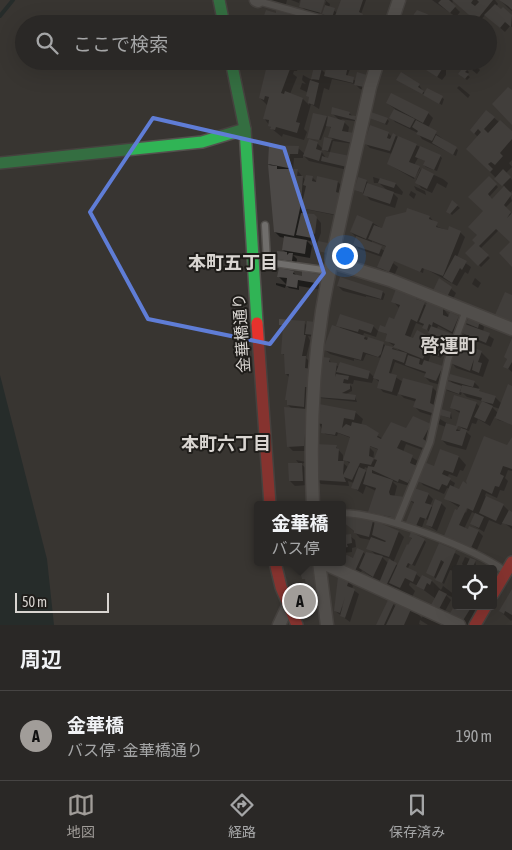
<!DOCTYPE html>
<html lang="ja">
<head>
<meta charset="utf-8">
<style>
	body { margin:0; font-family:"Asap Condensed","Noto Sans JP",sans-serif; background:#32302e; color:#f1f3f6 }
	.controls { position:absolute; right:15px; bottom:15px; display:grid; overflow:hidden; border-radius:5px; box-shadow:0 5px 20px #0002 }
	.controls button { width:45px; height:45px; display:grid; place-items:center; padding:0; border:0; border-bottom:1px solid #464443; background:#2a2826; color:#f1f3f6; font:25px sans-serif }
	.scale { position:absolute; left:15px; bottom:12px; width:94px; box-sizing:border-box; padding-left:5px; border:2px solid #d9d5d1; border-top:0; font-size:14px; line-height:18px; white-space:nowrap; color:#d9d5d1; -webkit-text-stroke:4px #1f1d1a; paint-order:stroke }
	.you { position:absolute; left:344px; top:255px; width:18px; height:18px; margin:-12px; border:4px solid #fff; border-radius:50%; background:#1a73e8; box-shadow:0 0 0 8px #1a73e833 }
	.badge { display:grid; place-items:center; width:32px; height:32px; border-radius:50%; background:#a19d99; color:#111; font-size:16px; font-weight:700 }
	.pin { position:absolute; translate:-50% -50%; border:2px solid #fff; box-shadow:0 1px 5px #0006 }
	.popup { position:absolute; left:254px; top:501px; width:92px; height:65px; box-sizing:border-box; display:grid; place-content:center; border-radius:5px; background:#2a2826; filter:drop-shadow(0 1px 4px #0005); font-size:16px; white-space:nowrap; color:#a5a6a7 }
	.popup b { font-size:19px; color:#f1f3f6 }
	.popup::after { content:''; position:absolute; left:50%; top:100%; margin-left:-10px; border:10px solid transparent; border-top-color:#2a2826 }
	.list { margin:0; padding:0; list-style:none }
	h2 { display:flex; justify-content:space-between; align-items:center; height:65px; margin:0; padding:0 20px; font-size:21px }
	h2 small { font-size:16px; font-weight:400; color:#a5a6a7 }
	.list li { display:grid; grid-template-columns:32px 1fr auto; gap:15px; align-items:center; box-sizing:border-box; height:90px; padding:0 20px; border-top:1px solid #464443 }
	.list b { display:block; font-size:19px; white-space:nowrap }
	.list p { margin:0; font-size:16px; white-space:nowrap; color:#a5a6a7 }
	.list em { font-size:16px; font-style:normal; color:#a5a6a7 }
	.icon { flex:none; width:28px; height:28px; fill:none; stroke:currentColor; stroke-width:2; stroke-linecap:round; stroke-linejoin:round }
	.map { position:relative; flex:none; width:512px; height:625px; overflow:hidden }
	.search { position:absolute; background:#2a2826; box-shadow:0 5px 20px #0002; left:15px; right:15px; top:15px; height:55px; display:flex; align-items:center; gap:12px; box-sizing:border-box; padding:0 18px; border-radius:28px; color:#a5a6a7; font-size:19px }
	.sheet { height:155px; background:#2a2826 }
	nav { display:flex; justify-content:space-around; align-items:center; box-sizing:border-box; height:70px; border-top:1px solid #464443; background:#2a2826; font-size:14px; color:#a5a6a7 }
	nav a { display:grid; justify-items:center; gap:2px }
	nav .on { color:#a19d99 }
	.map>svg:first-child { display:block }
	.water { fill:#112223 }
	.shadow { fill:#0007; fill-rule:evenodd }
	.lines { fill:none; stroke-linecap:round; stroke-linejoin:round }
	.stream { stroke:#112223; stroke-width:4 }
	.building { fill:#4c4947 }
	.lane-casing { stroke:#54514e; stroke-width:9 }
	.street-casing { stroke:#54514e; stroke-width:15 }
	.fast-casing { stroke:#54514e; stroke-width:14 }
	.jam-casing { stroke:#54514e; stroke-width:14 }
	.lane { stroke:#706e6c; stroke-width:6 }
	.street { stroke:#706e6c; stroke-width:12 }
	.fast { stroke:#30b455; stroke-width:11 }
	.jam { stroke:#e5322d; stroke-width:11 }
	.marked { fill:none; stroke:#5f7dd6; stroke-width:4; stroke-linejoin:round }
	.labels { text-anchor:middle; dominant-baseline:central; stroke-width:4; stroke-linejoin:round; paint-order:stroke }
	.street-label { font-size:16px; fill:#d9d5d1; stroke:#1f1d1a }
	.neighbourhood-label { font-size:18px; font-weight:bold; fill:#d9d5d1; stroke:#1f1d1a }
	.quarter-label { font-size:19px; font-weight:bold; fill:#d9d5d1; stroke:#1f1d1a }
</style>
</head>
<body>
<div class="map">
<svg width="512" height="625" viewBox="0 0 512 625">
	<rect width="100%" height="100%" fill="#383532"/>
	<polygon class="water" points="0,375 47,559 54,625 0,625"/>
	<g class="shadow">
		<polygon points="265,0 287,0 285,8"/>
		<polygon points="291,0 300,0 299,3"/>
		<polygon points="303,0 325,0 326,1 324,1 319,15 306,11 301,6"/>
		<polygon points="342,0 366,0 361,14 365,17 363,24 355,24 336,15 334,19 322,16 326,1 330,4 329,8 338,13"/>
		<polygon points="432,0 453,0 452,4 460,12 456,17"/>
		<polygon points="454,0 495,0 498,4 496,7 501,11 503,9 512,16 512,27 510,26 505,32 485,15 479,22"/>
		<polygon points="500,0 512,0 512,11 508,8"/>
		<polygon points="269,61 300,61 297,71 294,71 293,74 297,77 290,94 303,99 309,105 309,93 300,89 302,83 306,84 302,80 303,75 312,80 315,68 322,70 326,74 341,65 337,61 365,61 364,70 344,64 350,69 347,77 356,81 367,76 371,81 369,91 360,89 355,84 332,79 329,90 324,88 319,109 311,104 304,129 307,132 304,140 283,134 282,137 272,129 264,118 268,106 260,98"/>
		<polygon points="413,61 436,61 446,69 446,75 442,80"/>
		<polygon points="441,61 450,61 455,66 452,69"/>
		<polygon points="461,61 483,61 478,68 480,70 477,74"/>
		<polygon points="464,67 469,72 467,75 470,77 467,80 461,76"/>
		<polygon points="398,79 419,85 425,94 427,89 444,99 442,105"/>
		<polygon points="459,86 470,95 468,98 457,88"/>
		<polygon points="387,103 428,113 433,118 428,128 458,150 456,156 422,139 418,133 395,122 391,117 395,109"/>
		<polygon points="486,111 512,133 512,160 509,163 512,167 506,173 512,180 512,191 509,193 512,201 505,208 512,215 512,265 511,242 499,230 480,249 490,258 481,267 467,253 477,243 485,211 489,178 498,187 489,197 492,201 505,187 467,149 478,137 471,130"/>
		<polygon points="332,113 349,113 360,122 341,119 349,127 348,133 354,144 333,141 330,152 325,151 322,148 321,151 326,158 329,159 331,153 352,171 309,161 303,155 303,158 294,158 293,170 297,170 306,181 313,178 317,182 318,178 338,182 343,187 339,216 305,209 304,214 314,215 321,223 321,233 317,243 306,240 312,246 310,258 293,255 297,259 296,265 282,264 278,259 287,254 283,250 285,238 280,237 275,232 272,167 269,164 298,148 305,154 310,140 315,141 323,149 325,139 334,140 330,137 332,129 327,124 321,140 309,137 326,117 340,121"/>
		<polygon points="370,118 387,119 389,121 387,125"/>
		<polygon points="388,133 392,137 396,136 440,156 442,158 437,171 426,167 424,165 426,161 418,158 414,165 420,168 414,179 388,164 392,154 370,148 365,143"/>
		<polygon points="421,169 443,179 448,183 446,188 437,183 432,193 421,188 416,180"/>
		<polygon points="373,177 396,184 403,192 402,195 392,192 398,198 395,208 370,200 365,194 355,190 367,181 368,185 388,191 379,183 374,183"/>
		<polygon points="414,186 425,191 426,195 416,190"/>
		<polygon points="411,191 416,194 414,199 409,195"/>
		<polygon points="453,202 460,208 452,215 450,213"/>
		<path d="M408 210 430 217 438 227 449 231 460 232 465 237 457 257 471 267 468 274 465 272 457 286 424 268 423 273 384 256 398 267 394 276 383 271 378 266 382 257 359 249 354 244 356 237 351 232 373 223 383 229 407 213ZM372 241 387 247 385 251 372 244Z"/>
		<polygon points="321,261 327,262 329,264 322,268 320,266"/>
		<polygon points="293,272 298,277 322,276 328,291 299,286 299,290 289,288 286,285 285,288 276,285 276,283 287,285 278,276"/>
		<polygon points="475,278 481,283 478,288 472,284"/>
		<polygon points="439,279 456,293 451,303 438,297"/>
		<polygon points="338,286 383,292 385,294 383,300 366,296 366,297 343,291"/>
		<polygon points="406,293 427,306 443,308 449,316 458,317 463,322 457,336 438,326 437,329 451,335 456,340 454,345 434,337 424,326 416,323 410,338 414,340 417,331 432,337 444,348 444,350 440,349 443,352 441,358 431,354 428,363 442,367 447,372 441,385 430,382 425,377 426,374 395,362 391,374 403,382 432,387 437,392 435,407 436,417 420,412 415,407 417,402 404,398 398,392 397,396 383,392 379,387 380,383 375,378 381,358 366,354 363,361 354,359 354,361 330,354 325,350 342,330 338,325 373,326 378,331 376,337 364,333 363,336 400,351 386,340 388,335 379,330 386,329 394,320 399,308 393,301"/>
		<polygon points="469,318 480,322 484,327 483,332 494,339 491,347 468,338 463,333"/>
		<polygon points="304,322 315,337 308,336 310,341 306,358 310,362 309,451 293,451 288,446 292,409 288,405 289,377 286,374 286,357 282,353 284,328 280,324"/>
		<polygon points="512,342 512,372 505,366"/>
		<polygon points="481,352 489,360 483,377 456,368 452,363"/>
		<polygon points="329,359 331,363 340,367 369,372 374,377 372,383 354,380 353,384 348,383 352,387 352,391 344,395 355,396 357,402 320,398 318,396"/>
		<path d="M449 380 474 382 479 387 478 392 495 397 502 404 512 387V424L498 420 495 416 490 426 478 419 476 424 472 423 469 431 463 429 471 436 466 450 447 445 442 440 446 427 438 424 440 419 462 432V428L457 425 461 414 452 408 476 403 480 407 482 401 467 397 462 392 461 395 448 391 446 389 455 385ZM491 406 500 409 498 413Z"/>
		<path d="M355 412 363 419 361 425 383 439 407 430 431 425 428 452 406 444 403 452 418 461 415 466 421 472 434 468 441 450 459 457 466 465 463 471 460 470 457 477 449 474 447 478 455 483 453 488 460 491 470 486 508 448 512 438V471L508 470 505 478 508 481 504 491 500 490 497 498 486 493 485 496 503 505 512 514V529L503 522 501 525 489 520 484 532 471 524 476 514 472 512 464 529 478 531 483 536 476 552 446 536 460 508 446 499 450 489 447 488 444 494 423 485 418 479 413 487 392 481 397 486 394 498H404L409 503 400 525 389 518 388 521 377 519 370 512 376 491 366 486 363 494 352 487 354 483 348 481 349 486 321 484 316 480 336 447 343 455V463L349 468 350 464 345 459 351 438 338 433 337 436 325 434 318 422ZM367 445 379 450 373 462 374 452ZM365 467 369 469 367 473 364 470ZM470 503 466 513 464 511Z"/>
		<polygon points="451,413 452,419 440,415"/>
		<polygon points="296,460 306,462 301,464 307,469 307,485 295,486 290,481 299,464"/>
		<polygon points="428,494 433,499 430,506 433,508 441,503 446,508 437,531 427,525 429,520 425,519 421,530 408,522 414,504 410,500"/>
		<path d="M342 518 373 522 376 525V523L399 532 404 537 393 563 398 566 412 539 410 537 424 540 426 542 415 566 410 564 408 568 421 578 422 576 432 581 441 590 443 586 455 595 454 598 445 594 451 600 444 613 433 604 436 599 418 586 410 582 409 585 415 591 412 597 396 588 394 593 362 570 360 575 342 562V535L350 536 355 540 356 547 352 548V552L343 553V557L354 559 363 552 366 555 375 554 368 548 371 540 360 538 343 520 344 531H342ZM381 556 391 559 389 564Z"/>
		<polygon points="440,544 460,556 454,571 450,570 444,584 428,573"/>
		<polygon points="465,557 475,561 476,565 485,569 466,569 462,564"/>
		<path d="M348 581 353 586 352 589 359 594 350 622 335 611ZM346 591 344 607 340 606Z"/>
		<polygon points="512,591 512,620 511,621 500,611"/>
		<polygon points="393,604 396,607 412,608 422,618 423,614 432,621 433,618 446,625 428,625 420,620 419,624 421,625 377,625"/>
		<polygon points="456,606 477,606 468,625 456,619"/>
	</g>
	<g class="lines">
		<polyline class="stream" points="0,16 13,0"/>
	</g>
	<g class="building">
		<polygon points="301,0 325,0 321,13 299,7"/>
		<polygon points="341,0 363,0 359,12 363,14 360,24 335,16"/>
		<polygon points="441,0 449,0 456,6 450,13 438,3"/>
		<polygon points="452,0 473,0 471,3 475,6 479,2 477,0 493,0 476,21"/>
		<polygon points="499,0 512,0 512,10 508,6"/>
		<polygon points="495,4 501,9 503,7 512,15 511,27 505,22 500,28 484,15"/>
		<polygon points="325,5 335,8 332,18 322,14"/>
		<polygon points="266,10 276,13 276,10 305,19 303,24 261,24"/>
		<polygon points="417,10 427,14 436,20 433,24 416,24 409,21"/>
		<polygon points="268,61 291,61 290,65 287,64 286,68 290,69 281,93 284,94 285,91 303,98 296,122 300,123 297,133 276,127 275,130 270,129 271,127 268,126 269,120 263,119 269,97 265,96 264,100 259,98"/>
		<polygon points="328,61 348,66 346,75 354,77 353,83 324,76"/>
		<polygon points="412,61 439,61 442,69 437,77"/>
		<polygon points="460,61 474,61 476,65 472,70"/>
		<polygon points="314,66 322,68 319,80 311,79"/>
		<polygon points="464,66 468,69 465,72 469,74 465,79 458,74"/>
		<polygon points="357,72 367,75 364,87 354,85"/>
		<polygon points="401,72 420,84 418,87 424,91 422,94 396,80"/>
		<polygon points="310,80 319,83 314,105 308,103 309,97 306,96"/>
		<polygon points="508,87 512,90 512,125 492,104"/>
		<polygon points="427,88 443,96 439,104 423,95"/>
		<polygon points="391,93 429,112 423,123 386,103"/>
		<polygon points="332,107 350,112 349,115 356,116 355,120 331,114"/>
		<polygon points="394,109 415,119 410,128 389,118"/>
		<polygon points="486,110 495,117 484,129 488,133 500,120 512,131 512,139 500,153 503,156 495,165 491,162 488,164 493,169 490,172 466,149 481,132 478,129 474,134 470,130"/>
		<polygon points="371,112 388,118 385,124 369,118"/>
		<polygon points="313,113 327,116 319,140 307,138"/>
		<polygon points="328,116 345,121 342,131 354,133 352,143 328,137 331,127 326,126"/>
		<polygon points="416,120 437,131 432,141 416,134 418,131 412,127"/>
		<polygon points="370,125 389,132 387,138 390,139 393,133 396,135 390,151 364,144"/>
		<polygon points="436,135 457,147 453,155 432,143"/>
		<polygon points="398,136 417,144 409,162 420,166 415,178 387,164"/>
		<polygon points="324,137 332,139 328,151 322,150"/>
		<polygon points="309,139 318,142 316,149 322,151 319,161 303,156"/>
		<polygon points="269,145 299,146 298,154 290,154 288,168 268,164"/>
		<polygon points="420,146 441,155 434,170 423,165 425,161 415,157"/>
		<polygon points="330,152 350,156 347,167 321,161 322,156 328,158"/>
		<polygon points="268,165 277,166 277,169 298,169 297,176 303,176 301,204 294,236 274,232"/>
		<polygon points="422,168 434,174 427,189 415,183"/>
		<polygon points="503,169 511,177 502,186 494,179"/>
		<polygon points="306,175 313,176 312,181 316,182 317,176 338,181 336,192 342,194 337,215 301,208 306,186 303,185"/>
		<polygon points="489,176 497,184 488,194 492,199 504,186 512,194 504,205 511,212 507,218 512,213 512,267 499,253 510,242 496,229 479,246 489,255 478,266 465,253 475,243 472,240 477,235 468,227 483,211 468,197"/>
		<polygon points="358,177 367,180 363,193 354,190"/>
		<polygon points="380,178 396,183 394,188 378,183"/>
		<polygon points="367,183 394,192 390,204 363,195"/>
		<polygon points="452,200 458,205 450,214 446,212"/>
		<polygon points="407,208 430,216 429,219 438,222 436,227 448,230 449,226 461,231 443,276 422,268 420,272 394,261 389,272 377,267 386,246 368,239 374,225 382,228 386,217 406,212"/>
		<polygon points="301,213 314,214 317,217 315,234 313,233 312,238 296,235"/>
		<polygon points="357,215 373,222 366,239 350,232"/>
		<polygon points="284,236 307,240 305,254 282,250"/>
		<polygon points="356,236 382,246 379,254 353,245"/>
		<polygon points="318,241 328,243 327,253 317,251"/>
		<polygon points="277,251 287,252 287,255 289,253 293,253 292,261 276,259"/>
		<polygon points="455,255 467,261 462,270 460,268 452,283 443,277"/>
		<polygon points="279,268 294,271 293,274 302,276 302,271 323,275 321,284 298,280 297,288 286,286 287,278 277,277"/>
		<polygon points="340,277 383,291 381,299 337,286"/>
		<polygon points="439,278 452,287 446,299 432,293"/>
		<polygon points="396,289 417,296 416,299 425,302 417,322 411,319 405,335 413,338 417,330 440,342 439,346 429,343 423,359 393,347 395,344 385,341 387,334 378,331 380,325 385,327 389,317 394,319 400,305 391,302"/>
		<polygon points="505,292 512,295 512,325 495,315"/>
		<polygon points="428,300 443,306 443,315 448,317 450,312 459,316 452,332 433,322 432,326 429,324 427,330 422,328 424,324 419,322"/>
		<polygon points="340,314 374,325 371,333 359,329 358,332 336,326"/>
		<polygon points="469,317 480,321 478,328 466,323"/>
		<polygon points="279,319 305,321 304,335 306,335 302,356 306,356 305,368 311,369 310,387 305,387 304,407 287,405 287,400 285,400 289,374 285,374 284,354 281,354 283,325 279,325"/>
		<polygon points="307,321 315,322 314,335 305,334"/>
		<polygon points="465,324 490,333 486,343 462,333"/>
		<polygon points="332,325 365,336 364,339 367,340 368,337 384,342 381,354 378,357 363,352 361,360 323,350"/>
		<polygon points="431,326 452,334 449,341 428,333"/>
		<polygon points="512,338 512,362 508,369 503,367 507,359 504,357"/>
		<polygon points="458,342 482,351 478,362 482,363 479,373 472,370 474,359 470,371 450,363"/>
		<polygon points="385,345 393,347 392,349 407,353 404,363 393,359 389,373 397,375 392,392 377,388 379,380 373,378"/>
		<polygon points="430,346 441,349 439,356 428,353"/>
		<polygon points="408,355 420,359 419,364 422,365 424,360 443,366 436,381 424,377 426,372 405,365"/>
		<polygon points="323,357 330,358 329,362 337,363 335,377 336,374 349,376 348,380 344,379 343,383 350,384 350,389 342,393 356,395 355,400 316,397"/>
		<polygon points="340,362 370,371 368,379 336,372"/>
		<polygon points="450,374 475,381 473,387 448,380"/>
		<polygon points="403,378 433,386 430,403 434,405 432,413 413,407 416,399 398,394"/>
		<polygon points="447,381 462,386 459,394 445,389"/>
		<polygon points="508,384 512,386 512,425 495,418"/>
		<polygon points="462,385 480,389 479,391 496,396 493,404 481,401 482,398 460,392"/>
		<polygon points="454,395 477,402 467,429 458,426 456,431 460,431 461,428 467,430 462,446 441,440 446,423 456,426 460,411 450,408"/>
		<polygon points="482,401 493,406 485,422 474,417"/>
		<polygon points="319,404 356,411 354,420 344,418 342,428 346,424 351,426 352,422 366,425 379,433 377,437 381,439 391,422 406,428 413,416 431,424 423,439 426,441 423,448 401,440 397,448 413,455 410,463 417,466 408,483 399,479 398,482 372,470 372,473 393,480 389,492 390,495 405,497 395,521 390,519 391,517 368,512 376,488 363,484 368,466 374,467 377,460 374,459 378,449 370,446 369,456 374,458 371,465 360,463 352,480 344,477 346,482 315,480 314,444 337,445 336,448 339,449 338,461 344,461 343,475 350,462 343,460 350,437 336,432 335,435 321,433 322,424 316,423"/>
		<polygon points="284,407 307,409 304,446 287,447"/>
		<polygon points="441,409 451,412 450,418 439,415"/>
		<polygon points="484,436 507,445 512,437 512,469 503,466 500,474 504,476 499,487 495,486 492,494 482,489 473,511 467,508 459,525 468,529 469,526 479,530 471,548 444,536 455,509 457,510 460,505 444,499 450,485 459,489 463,481 467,484 466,481"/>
		<polygon points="440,449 459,456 453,473 444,470 442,474 451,478 447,486 442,484 439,490 417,481 424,462 434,466"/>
		<polygon points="288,463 302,463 303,481 289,481"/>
		<polygon points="359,467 366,470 358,490 351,488"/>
		<polygon points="414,488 429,493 425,503 432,505 426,519 420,517 416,526 406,522 414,502 409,500"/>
		<polygon points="486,496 504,504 496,521 479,513"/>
		<polygon points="435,499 442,502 432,527 426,525"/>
		<polygon points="509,510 512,512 512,526 502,523"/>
		<polygon points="475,513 484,517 479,528 470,524"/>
		<polygon points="343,516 373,521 369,537 354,533 354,531 342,521"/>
		<polygon points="375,521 399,531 389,557 366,549 371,537 385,542 386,541 372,535"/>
		<polygon points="411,532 425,539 412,565 408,563 406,567 417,572 413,582 405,578 400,588 389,583 407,544 408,545 412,538 409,537"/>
		<polygon points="351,534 352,543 347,544 348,547 342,548 342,535"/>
		<polygon points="439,543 456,550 442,583 435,580 444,562 441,560 434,577 426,573"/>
		<polygon points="357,548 364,551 355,571 327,562 342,562 342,557 347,555 353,558"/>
		<polygon points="366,552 383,556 373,577 359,568"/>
		<polygon points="470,558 476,560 472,569 465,569"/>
		<polygon points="389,559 397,563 386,586 379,583"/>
		<polygon points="293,562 315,562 320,592 314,593 306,585 305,579 302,579 301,575 299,576 298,565 293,565"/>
		<polygon points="422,575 432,580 430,585 427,583 424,590 416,586"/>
		<polygon points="338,577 349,580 347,586 355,589 345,618 340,616 345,597 340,613 334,611"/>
		<polygon points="512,589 512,615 505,611 504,614 499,611"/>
		<polygon points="439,590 447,594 439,609 431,605"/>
		<polygon points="388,600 394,603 384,625 376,625"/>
		<polygon points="398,600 412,607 404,625 386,625"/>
		<polygon points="456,603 456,606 472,606 462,622 449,615"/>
	</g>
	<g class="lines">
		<g class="lane-casing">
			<g id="lane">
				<polyline points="258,1 340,24"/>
				<polyline points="265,225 267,262 330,271"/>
				<path d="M342 513C384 514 471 547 505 571"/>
				<polyline points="397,523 430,442 448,360 466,310"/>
			</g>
		</g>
		<g class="street-casing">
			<g id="street">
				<polyline points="256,0 258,1"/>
				<polyline points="391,24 399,0"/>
				<polyline points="332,262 390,280 512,329"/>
				<path d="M313 505C310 440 312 375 322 311 335 236 354 161 370 87L378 61"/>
				<polyline points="319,562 327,625"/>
				<polyline points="321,562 459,625"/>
				<polyline points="279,625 288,606"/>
			</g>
		</g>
		<g class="fast-casing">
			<g id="fast">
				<polyline points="219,0 224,24"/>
				<polyline points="231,61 245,129 257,323"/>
				<polyline points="0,163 202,142 245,129"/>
			</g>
		</g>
		<g class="jam-casing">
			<g id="jam">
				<polyline points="257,323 270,505"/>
				<polyline points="275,562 281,587 297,625"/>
				<polyline points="493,594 512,562"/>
				<polyline points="475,625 486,606"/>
			</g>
		</g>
		<use href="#lane" class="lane"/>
		<use href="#street" class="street"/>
		<use href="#fast" class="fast"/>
		<use href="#jam" class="jam"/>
	</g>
	<path d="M0 0H512V625H0ZM153 118 284 148 324 273 270 344 148 319 90 212Z" fill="#383532" fill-opacity=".55" fill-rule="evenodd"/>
	<path class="marked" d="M153 118 284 148 324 273 270 344 148 319 90 212Z"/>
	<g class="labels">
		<g class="street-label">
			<text transform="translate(241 333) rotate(-94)">金華橋通り</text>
		</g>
		<g class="neighbourhood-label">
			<text x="233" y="262">本町五丁目</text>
			<text x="226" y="443">本町六丁目</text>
		</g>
		<g class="quarter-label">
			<text x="449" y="345">啓運町</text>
		</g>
	</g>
</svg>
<div class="controls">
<button><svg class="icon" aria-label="locate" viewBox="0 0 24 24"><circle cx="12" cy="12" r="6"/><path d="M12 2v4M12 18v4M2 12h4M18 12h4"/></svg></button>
</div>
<div class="scale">50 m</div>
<div class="you"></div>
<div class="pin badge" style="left:300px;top:601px">A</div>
<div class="popup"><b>金華橋</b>バス停</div>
<div class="search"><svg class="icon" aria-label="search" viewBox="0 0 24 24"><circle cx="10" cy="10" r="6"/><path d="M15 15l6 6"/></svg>ここで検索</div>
</div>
<section class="sheet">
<h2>周辺<small></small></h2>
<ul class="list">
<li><span class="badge">A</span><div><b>金華橋</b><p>バス停 · 金華橋通り</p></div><em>190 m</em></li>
</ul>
</section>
<nav>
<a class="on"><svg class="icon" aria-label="map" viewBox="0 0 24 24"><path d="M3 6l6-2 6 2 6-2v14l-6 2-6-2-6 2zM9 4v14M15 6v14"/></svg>地図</a>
<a><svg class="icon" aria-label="directions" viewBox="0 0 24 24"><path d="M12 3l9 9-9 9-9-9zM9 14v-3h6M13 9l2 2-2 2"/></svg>経路</a>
<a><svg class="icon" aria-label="saved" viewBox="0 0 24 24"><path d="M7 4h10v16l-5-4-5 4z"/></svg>保存済み</a>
</nav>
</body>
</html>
